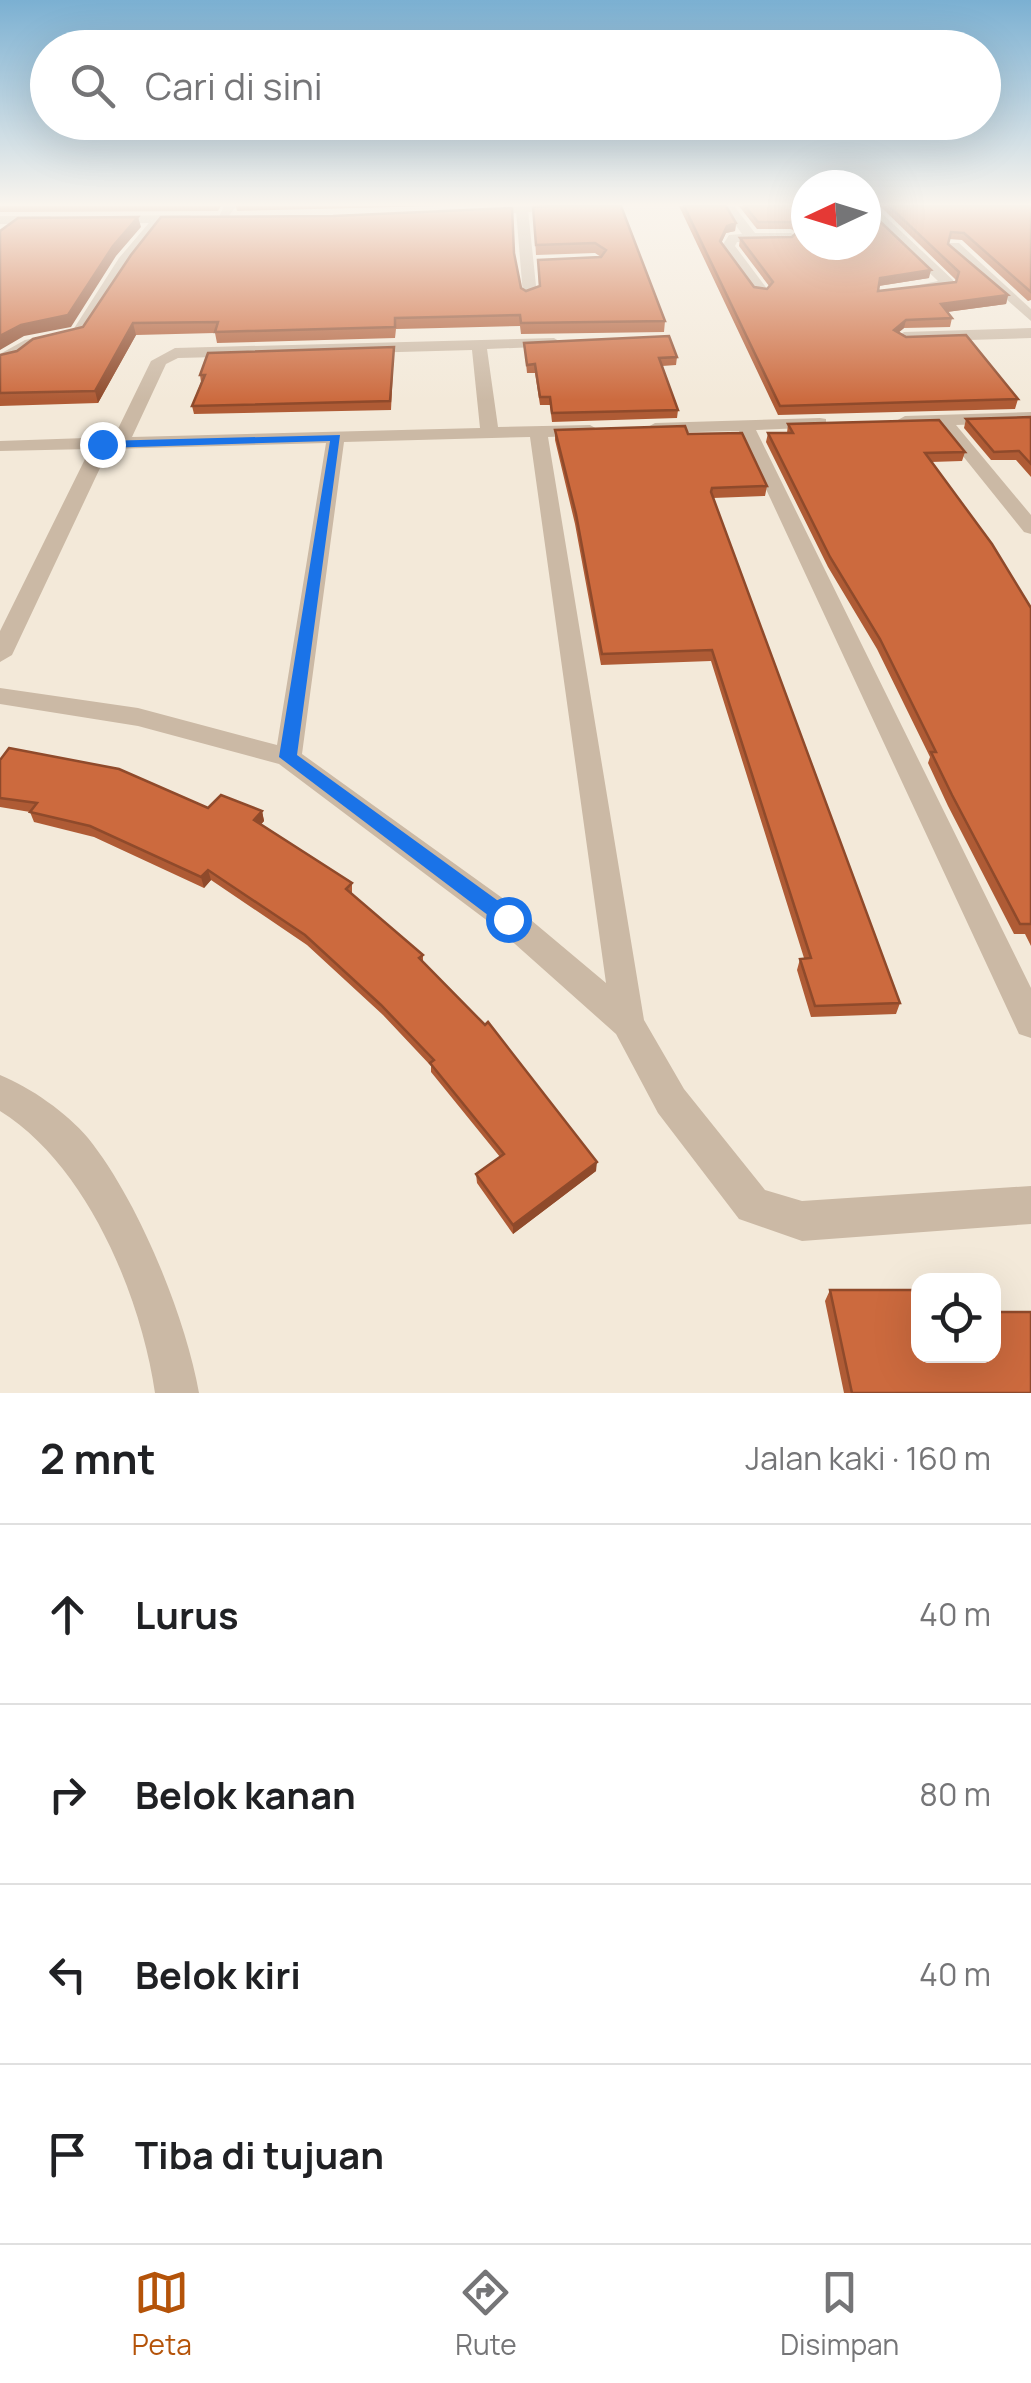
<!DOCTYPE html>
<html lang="id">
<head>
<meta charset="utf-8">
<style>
	body { margin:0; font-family:Manrope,sans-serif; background:#f6f6f6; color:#202124 }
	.controls { position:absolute; right:30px; bottom:30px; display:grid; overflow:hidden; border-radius:20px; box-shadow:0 10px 40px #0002 }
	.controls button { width:90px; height:90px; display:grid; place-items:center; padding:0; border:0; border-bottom:2px solid #e0e0e0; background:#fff; color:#202124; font:50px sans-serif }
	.compass { position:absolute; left:791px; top:170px; width:90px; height:90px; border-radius:50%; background:#fff; box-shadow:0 10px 40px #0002; rotate:266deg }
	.stop { position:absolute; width:30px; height:30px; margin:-22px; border:8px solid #1a73e8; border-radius:50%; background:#fff }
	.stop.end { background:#1a73e8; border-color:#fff; box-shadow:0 2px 10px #0008 }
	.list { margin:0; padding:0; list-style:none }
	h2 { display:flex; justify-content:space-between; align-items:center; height:130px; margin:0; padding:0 40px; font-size:42px }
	h2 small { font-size:32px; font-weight:400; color:#757577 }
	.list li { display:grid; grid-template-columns:65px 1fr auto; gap:30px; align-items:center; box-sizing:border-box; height:180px; padding:0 40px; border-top:2px solid #e0e0e0 }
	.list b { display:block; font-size:38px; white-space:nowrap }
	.list em { font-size:32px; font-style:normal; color:#757577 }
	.icon { flex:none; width:55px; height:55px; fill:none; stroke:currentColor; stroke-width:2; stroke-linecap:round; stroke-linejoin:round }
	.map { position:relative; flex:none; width:1031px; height:1393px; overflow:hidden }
	.search { position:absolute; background:#fff; box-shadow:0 10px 40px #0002; left:30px; right:30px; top:30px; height:110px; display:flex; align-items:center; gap:25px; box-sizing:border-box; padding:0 35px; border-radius:55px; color:#757577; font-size:38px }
	.sheet { height:850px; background:#fff }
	nav { display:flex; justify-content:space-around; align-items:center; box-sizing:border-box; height:140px; border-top:2px solid #e0e0e0; background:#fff; font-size:28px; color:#757577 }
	nav a { display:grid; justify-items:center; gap:5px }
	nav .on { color:#b45309 }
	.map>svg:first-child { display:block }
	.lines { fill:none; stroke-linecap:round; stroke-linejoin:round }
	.minor { fill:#cbb9a5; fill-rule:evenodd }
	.tertiary { fill:#cbb9a5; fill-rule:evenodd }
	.wall { fill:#af5b35 }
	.shaded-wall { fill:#8f4a2b }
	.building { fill:#cc6a3e; stroke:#8f4a2b; stroke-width:2.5 }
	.route { fill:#1a73e8 }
</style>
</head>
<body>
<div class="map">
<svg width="1031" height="1393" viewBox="0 0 1031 1393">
	<rect width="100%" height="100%" fill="#f3e9d9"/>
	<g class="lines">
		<g class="minor">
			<polygon points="224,206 236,206 224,223 218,219"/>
			<polygon points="522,206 528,210 537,295 530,299 523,295 516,210"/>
			<polygon points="722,206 734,206 755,233 791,233 797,237 791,241 737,242 735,246 768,290 766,293 756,293 722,246 729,235 742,234"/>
			<polygon points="866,206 874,206 953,280 953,286 914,292 914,286 938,281 866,212"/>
			<polygon points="154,217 164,220 130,263 83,336 35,347 20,359 0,364 0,354 25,340 73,330 119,258"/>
			<polygon points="949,243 959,243 1031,309 1031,321 949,249"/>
			<polygon points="1031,328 1031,338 904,342 896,337 904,332"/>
			<path d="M554 338 562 343 559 346 487 349 498 427 590 425 599 430 590 435 548 437 644 1020 684 1089 765 1190 802 1201 1031 1186V1224L802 1241 739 1219 658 1113 616 1034 497 928 279 764 138 726 0 704V688L138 708 277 745 326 443 109 449 12 655 0 662V631L90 449 0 451V441L114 437 151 361 175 348ZM472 350 480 428 132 437 166 364 178 358ZM530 437 606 983 519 910 302 754 344 442Z"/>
			<polygon points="1031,412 1031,422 956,425 1031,515 1031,534 1024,532 938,425 905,426 896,421 905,416"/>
			<polygon points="820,418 826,419 826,427 756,430 1031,988 1031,1038 1019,1034 739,431 655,433 646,428 655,423"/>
			<path d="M0 1075C30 1087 67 1113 88 1138 138 1200 185 1315 199 1393H155C141 1296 87 1165 0 1111Z"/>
		</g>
		<g class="tertiary">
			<polygon points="523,206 600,206 480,216 474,212"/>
			<polygon points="190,215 194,222 105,224 99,220 105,216"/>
			<polygon points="0,216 50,216 56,220 50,224 0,224"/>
		</g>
	</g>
	<g class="wall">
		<polygon points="0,206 221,206 218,211 0,212"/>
		<polygon points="236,206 435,206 237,211"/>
		<polygon points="621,206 665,321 664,332 521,334 520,326 440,328 396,329 395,338 217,343 215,333 136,335 98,403 0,406 0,355 17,351 33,339 514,253 521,288 526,291 539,287 538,260 601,257 595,253 536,255 533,207"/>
		<polygon points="679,206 726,206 736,223 735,231 726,233 721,243 754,287 767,289 769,286 739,246 740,238 792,237 797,233 791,229 757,229 739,206 806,206 929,278 879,286 878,291 956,282 956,280 880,206 1031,206 1031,300 1028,301 962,240 949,239 948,244 1008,295 1006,304 947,312 952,318 950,327 904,328 899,332 1018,399 1015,409 778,415"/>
		<polygon points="524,343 677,357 676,365 662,366 678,410 677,418 552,422 550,405 540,405 535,373 527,373"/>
		<polygon points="394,347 391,410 194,414 192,406 201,382 200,375"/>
		<polygon points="1031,417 1031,477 1016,460 991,460 964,428 966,419"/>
		<polygon points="788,424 965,452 962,461 931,462 1031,608 1031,946 1025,934 1014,934 948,806 928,763 930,757 877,649 828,567 766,442 768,433 787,433"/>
		<polygon points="555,430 688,434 767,486 765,496 713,498 900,1003 896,1014 811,1017 797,970 800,959 804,958 711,661 601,665 575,524 555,440"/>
		<polygon points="0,760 208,808 262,811 264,821 261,824 352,883 352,895 423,955 423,963 596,1171 513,1234 477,1183 476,1174 500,1157 431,1072 431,1066 383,1015 307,945 211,880 204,888 94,837 34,822 30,812 0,807"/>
		<polygon points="830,1290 918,1356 1031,1393 844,1393 825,1301"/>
	</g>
	<g class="shaded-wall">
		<polygon points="138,217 141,227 116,256 71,327 24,336 0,350 0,336 113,246"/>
		<polygon points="736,223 735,231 726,233 719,248 720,241 727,226"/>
		<polygon points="931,270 929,278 878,286 880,278"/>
		<polygon points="1008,295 1006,304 939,313 941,304"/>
		<polygon points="906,320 904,328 892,338 894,330"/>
		<polygon points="133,323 136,335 98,403 95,391"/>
		<polygon points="262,811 264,821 256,830 254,820"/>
		<polygon points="208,870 211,880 204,888 201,877"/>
		<polygon points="597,1162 596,1171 513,1234 513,1225"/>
	</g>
	<g class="building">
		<polygon points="551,206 621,206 665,321 521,323 520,315 439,317 395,318 395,327 215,332 218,322 133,323 95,391 0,393 0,355 17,351 33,339 83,327 131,255 161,217 333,216 512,208 514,253 521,288 526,291 540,286 538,260 601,257 606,250 595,243 536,245 533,207"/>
		<polygon points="684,206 726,206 736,223 727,226 720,241 754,287 767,289 773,282 740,238 792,237 802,228 792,222 758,222 745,206 806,206 806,245 866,245 866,208 931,270 880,278 878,291 956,282 959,272 889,206 1031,206 1031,292 964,233 951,232 948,244 1008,295 941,304 952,318 906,320 894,330 906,337 966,335 1018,399 780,406"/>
		<polygon points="138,217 113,246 68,315 21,325 0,336 0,231 18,218"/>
		<polygon points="669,336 677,357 659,358 678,410 552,413 550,397 540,397 535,364 527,365 524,343"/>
		<polygon points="394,347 390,401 192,406 205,375 200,375 208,353"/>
		<polygon points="1031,417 1031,464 1019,451 994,452 966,419"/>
		<polygon points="939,420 965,452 925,453 992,544 1031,608 1031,924 1020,924 952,795 931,752 936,752 880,639 830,557 768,433 793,433 788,424"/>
		<polygon points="685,426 688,434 742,433 767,486 712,488 711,492 900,1003 815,1006 800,959 811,958 712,650 602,654 576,514 555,430"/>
		<polygon points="9,748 119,769 208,808 221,795 262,811 254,820 352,883 346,889 423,955 419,958 485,1025 488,1022 597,1162 513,1225 476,1174 504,1154 430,1063 434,1060 381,1005 305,935 208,870 201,877 90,826 30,812 37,803 0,798 0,760"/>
		<polygon points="830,1290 918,1290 918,1356 994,1356 994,1312 1031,1312 1031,1393 852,1393"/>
	</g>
	<linearGradient id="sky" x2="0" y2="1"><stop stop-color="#7bb0d2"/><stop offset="0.51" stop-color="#faf5ee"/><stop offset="1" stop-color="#faf5ee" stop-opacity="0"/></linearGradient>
	<rect width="1031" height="401" fill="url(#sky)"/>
	<polygon class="route" points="340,435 297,755 515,913 515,925 501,925 279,757 330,441 102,448 96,444 102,441"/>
</svg>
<div class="controls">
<button><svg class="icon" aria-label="locate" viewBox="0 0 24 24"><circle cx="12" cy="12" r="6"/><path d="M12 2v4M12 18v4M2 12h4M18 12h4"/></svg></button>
</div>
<svg class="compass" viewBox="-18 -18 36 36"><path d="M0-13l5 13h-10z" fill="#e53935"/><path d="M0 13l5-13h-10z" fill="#757577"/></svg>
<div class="stop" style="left:508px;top:919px"></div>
<div class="stop end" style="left:102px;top:444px"></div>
<div class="search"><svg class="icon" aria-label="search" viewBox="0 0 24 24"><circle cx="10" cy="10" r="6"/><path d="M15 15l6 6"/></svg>Cari di sini</div>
</div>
<section class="sheet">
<h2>2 mnt<small>Jalan kaki · 160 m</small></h2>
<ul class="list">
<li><svg class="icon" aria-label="ahead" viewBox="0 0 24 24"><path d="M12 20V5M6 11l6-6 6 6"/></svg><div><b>Lurus</b></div><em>40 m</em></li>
<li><svg class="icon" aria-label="right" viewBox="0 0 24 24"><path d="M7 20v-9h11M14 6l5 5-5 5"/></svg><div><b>Belok kanan</b></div><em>80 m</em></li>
<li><svg class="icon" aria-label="left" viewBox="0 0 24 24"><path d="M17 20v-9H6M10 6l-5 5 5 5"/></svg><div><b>Belok kiri</b></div><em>40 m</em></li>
<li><svg class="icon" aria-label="arrive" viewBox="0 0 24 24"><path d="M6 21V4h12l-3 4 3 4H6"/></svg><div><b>Tiba di tujuan</b></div></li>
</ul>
</section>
<nav>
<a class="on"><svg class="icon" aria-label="map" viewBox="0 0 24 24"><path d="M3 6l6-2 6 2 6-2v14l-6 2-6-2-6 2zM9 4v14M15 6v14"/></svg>Peta</a>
<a><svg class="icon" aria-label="directions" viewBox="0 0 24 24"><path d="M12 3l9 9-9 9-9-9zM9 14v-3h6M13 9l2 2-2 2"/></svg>Rute</a>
<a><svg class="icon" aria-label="saved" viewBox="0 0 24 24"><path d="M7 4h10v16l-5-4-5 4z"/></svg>Disimpan</a>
</nav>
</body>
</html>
